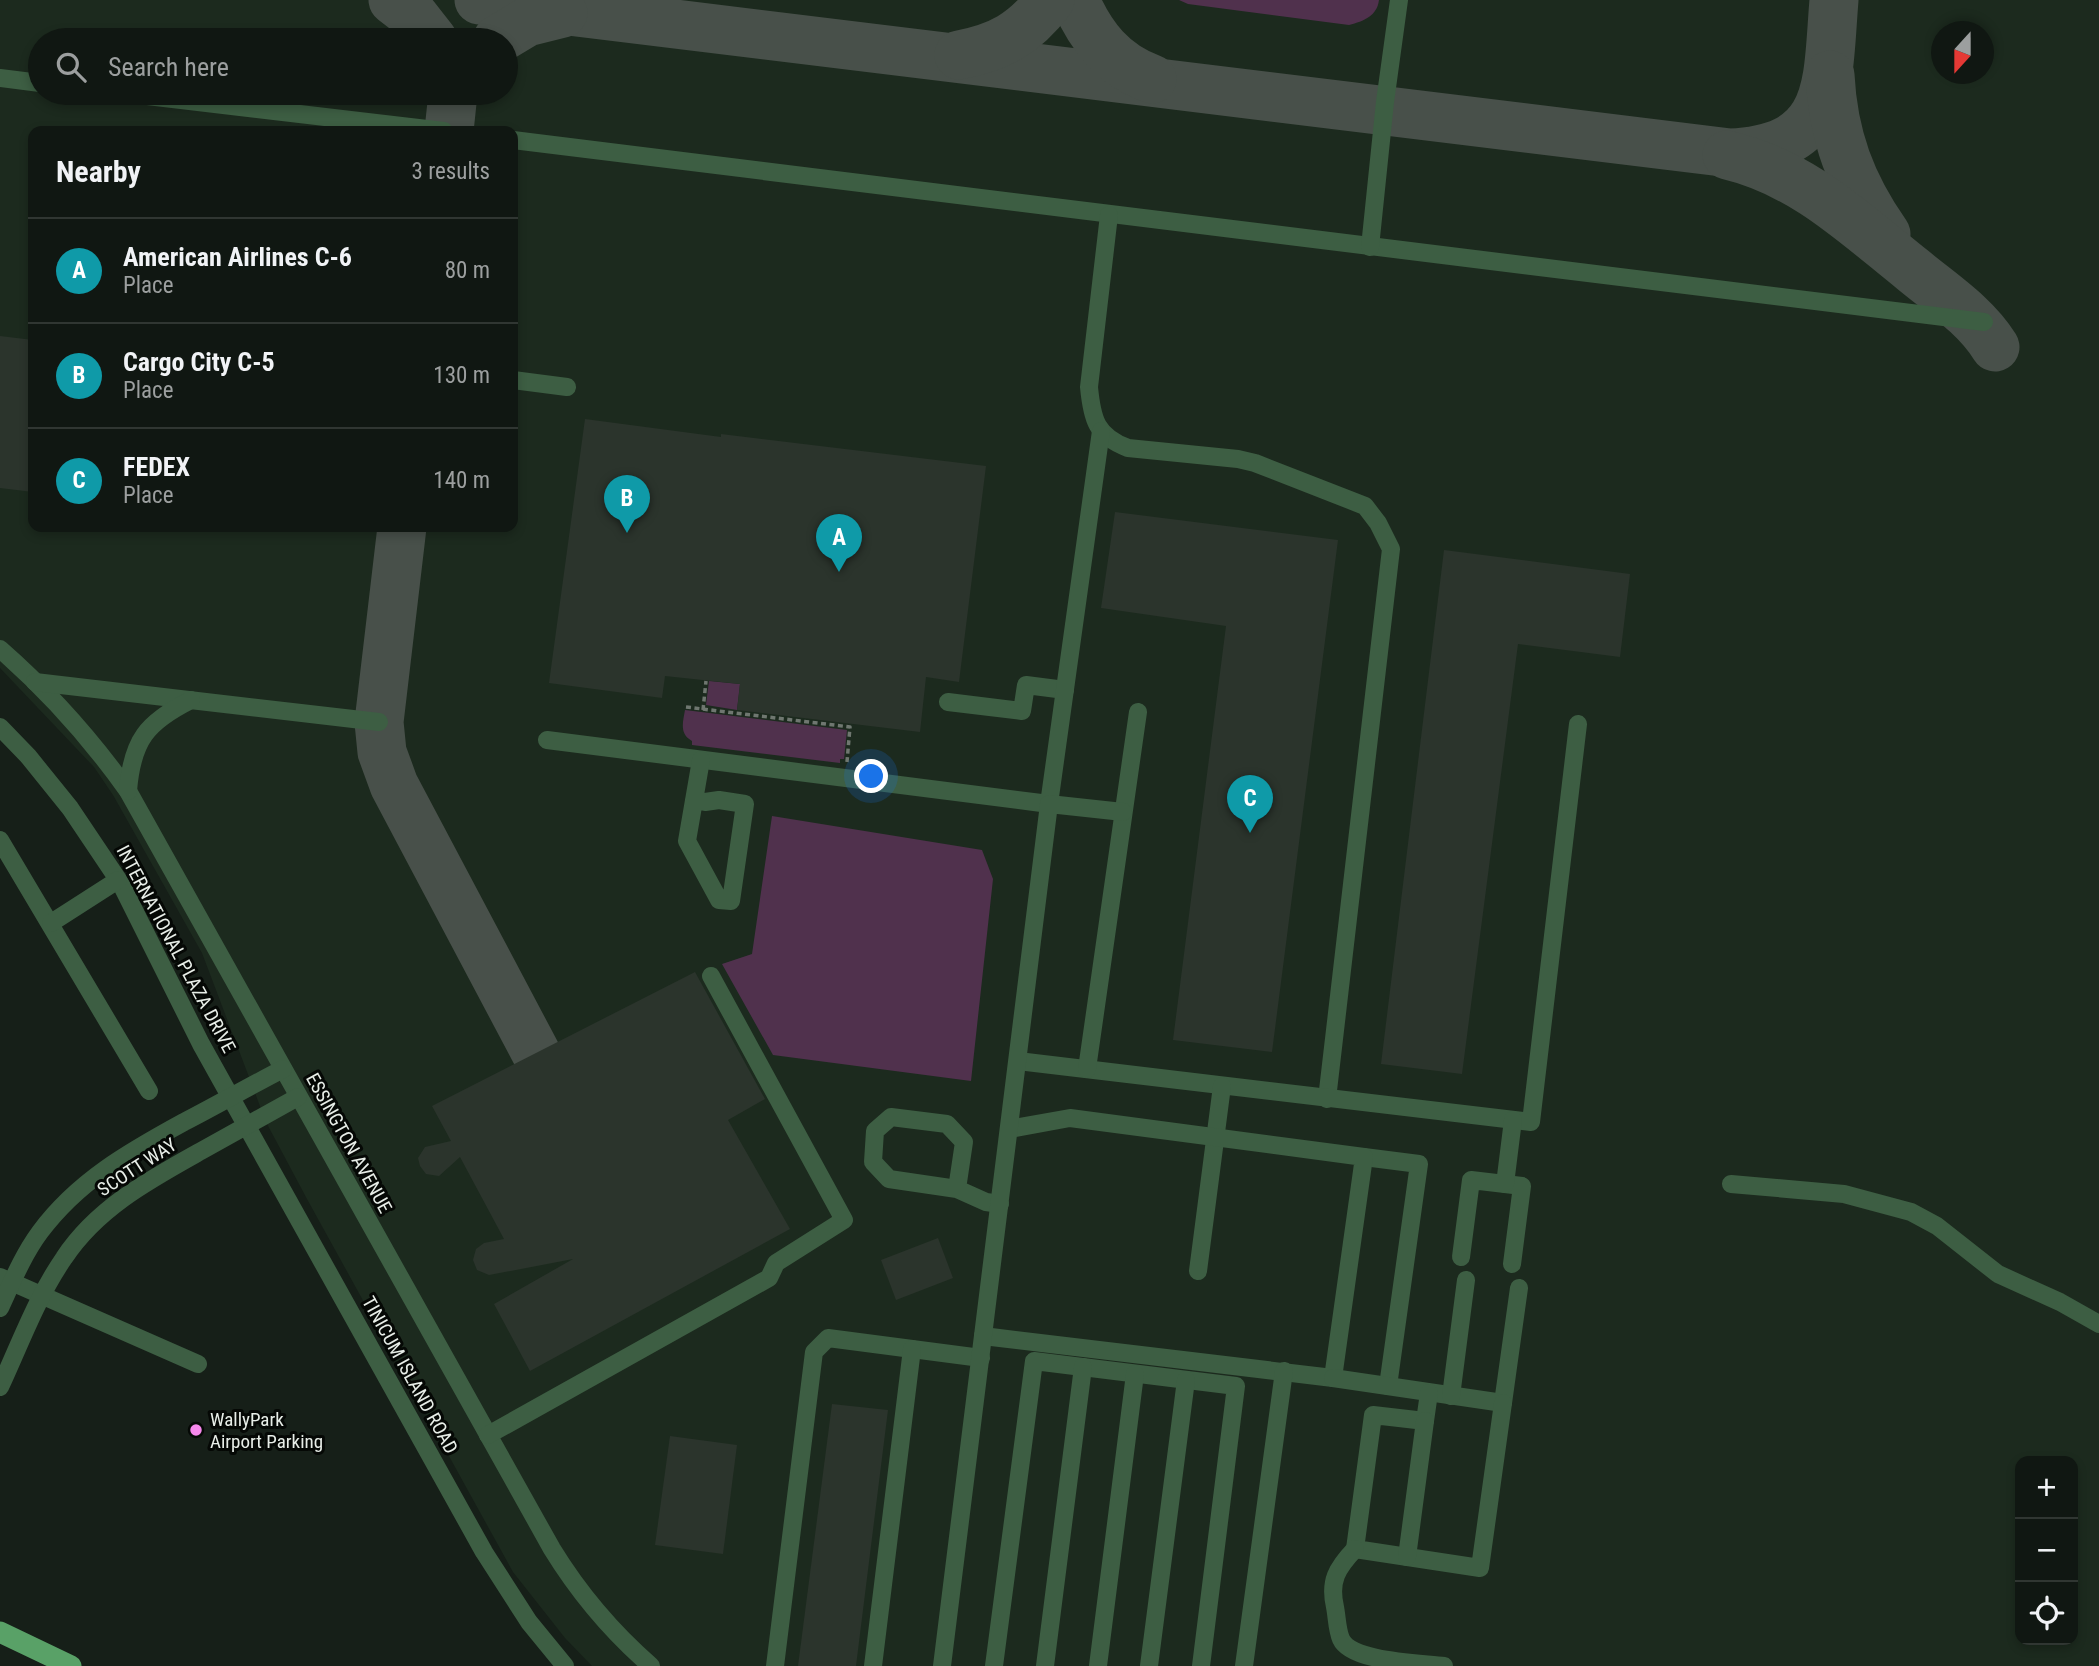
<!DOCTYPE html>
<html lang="en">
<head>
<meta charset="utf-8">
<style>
	body { margin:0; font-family:"Roboto Condensed",sans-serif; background:#1e2420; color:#f1f3f6 }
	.controls { position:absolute; right:21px; bottom:21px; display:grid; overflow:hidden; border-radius:14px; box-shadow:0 4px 10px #0003 }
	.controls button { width:63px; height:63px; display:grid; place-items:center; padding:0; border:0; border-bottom:2px solid #303632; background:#101712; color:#f1f3f6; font:35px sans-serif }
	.compass { position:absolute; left:1931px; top:21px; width:63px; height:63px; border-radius:50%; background:#101712; box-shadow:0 4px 10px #0003; rotate:201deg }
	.you { position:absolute; left:872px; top:777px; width:24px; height:24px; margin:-18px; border:5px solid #fff; border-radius:50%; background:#1a73e8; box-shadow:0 0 0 10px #1a73e833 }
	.badge { display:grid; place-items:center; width:46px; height:46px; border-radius:50%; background:#1a73e8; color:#fff; font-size:23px; font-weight:700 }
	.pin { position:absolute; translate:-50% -58px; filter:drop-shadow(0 2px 4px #0008) }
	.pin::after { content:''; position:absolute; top:37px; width:24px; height:21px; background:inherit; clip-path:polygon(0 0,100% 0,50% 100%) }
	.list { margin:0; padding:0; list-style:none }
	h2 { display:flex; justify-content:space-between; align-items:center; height:91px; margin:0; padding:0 28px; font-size:30px }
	h2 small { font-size:23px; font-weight:400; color:#9c9f9f }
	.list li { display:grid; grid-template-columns:46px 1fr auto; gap:21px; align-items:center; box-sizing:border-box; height:105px; padding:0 28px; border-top:2px solid #303632 }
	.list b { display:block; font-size:26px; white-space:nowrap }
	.list p { margin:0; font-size:23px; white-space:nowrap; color:#9c9f9f }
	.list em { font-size:23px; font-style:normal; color:#9c9f9f }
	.icon { flex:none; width:38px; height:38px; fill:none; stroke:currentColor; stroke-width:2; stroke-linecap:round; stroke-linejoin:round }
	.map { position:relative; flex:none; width:2099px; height:1666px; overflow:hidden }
	.search { position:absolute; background:#101712; box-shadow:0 4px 10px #0003; left:28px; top:28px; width:490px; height:77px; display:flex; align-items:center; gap:18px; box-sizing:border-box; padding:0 24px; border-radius:38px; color:#9c9f9f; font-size:26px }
	.panel { position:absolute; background:#101712; box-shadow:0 4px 10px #0003; left:28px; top:126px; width:490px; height:406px; border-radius:14px }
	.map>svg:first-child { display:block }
	.built { fill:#1c2a1e; fill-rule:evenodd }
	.green { fill:#50314d }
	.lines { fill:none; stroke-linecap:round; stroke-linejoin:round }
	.taxiway { stroke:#48504a; stroke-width:49 }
	.building { fill:#2b342c }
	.path { stroke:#6f7770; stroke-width:3.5; stroke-dasharray:5 3.5; stroke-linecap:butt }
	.minor { stroke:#3d5e43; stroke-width:18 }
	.major { stroke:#59a167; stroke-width:21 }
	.poi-dot { fill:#f688ec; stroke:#050805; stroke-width:2.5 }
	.labels { text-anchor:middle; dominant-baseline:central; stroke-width:6; stroke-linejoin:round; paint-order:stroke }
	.street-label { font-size:19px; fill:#e8eee8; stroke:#050805 }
	.poi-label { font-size:19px; fill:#e8eee8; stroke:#050805; text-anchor:start }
</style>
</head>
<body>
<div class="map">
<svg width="2099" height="1666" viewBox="0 0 2099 1666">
	<rect width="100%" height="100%" fill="#161f18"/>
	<path class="built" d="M0 0H2099V1666H592L565 1638 513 1572 307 1199 266 1122 202 953 113 795 94 767 0 668ZM1941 32H1983V74H1941ZM40 40H506V93H40ZM33 131H513V527H33ZM2020 1461H2073V1640H2020Z"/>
	<g class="green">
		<path d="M1179 0H1379C1377 16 1364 21 1349 25L1188 4Z"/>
		<polygon points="709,681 740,684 737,710 706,705"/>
		<path d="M685 710 847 730 844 759H840V763L692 745V741C679 734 683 722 685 710Z"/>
		<polygon points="772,816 982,850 993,879 971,1081 773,1055 722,964 752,954"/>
	</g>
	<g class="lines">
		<g class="taxiway">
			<polyline points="393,0 415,17 433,40"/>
			<path d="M479 0 1730 153C1835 148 1827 84 1834 0"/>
			<path d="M1075 0C1091 37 1113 65 1152 79"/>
			<polyline points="497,40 527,22 563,13"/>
			<path d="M959 55C1000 47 1024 34 1050 0"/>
			<path d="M1830 75C1833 136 1851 184 1886 234"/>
			<polyline points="449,131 453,93"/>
			<path d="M1727 155C1803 173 1854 223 1913 270 1942 294 1975 315 1995 347"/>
			<polyline points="402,527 379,722 382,752 394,785 536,1053"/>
		</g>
	</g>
	<g class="building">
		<polygon points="0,336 33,340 33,492 0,488"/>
		<polygon points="585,419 721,437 721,434 986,466 959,682 926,677 920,732 737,710 740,684 665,676 662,698 549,683"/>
		<polygon points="1115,512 1338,540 1272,1052 1173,1040 1226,626 1101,608"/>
		<polygon points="1444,550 1630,574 1620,657 1518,644 1462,1074 1381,1064"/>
		<polygon points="695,972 765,1099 728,1120 790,1229 530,1371 494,1304 573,1259 489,1275 477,1270 473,1260 476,1249 484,1243 504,1239 460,1157 439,1176 426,1174 420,1166 418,1158 425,1147 451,1141 432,1106"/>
		<polygon points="938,1238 953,1278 896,1300 881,1260"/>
		<polygon points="832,1404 888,1410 856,1666 798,1666"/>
		<polygon points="670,1436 737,1445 723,1554 655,1545"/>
	</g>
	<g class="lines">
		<g class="path">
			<polyline points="686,707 850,727 847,762"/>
			<polyline points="703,710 706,681"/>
		</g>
		<g class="minor">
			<polyline points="0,78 40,83"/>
			<polyline points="122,93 444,131"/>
			<polyline points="513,140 1984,322"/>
			<path d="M1109 215 1089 387C1092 419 1096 436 1128 448L1238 459 1255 463 1365 506 1378 523 1391 549 1327 1099"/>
			<polyline points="1370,247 1385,102 1399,0"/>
			<polyline points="513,380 567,387"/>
			<path d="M0 649C48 691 91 739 128 791L552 1549C579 1593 612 1632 651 1666"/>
			<polyline points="35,682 379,722"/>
			<polyline points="948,702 1022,711 1026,685 1065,690"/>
			<polyline points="0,727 28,756 70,808 121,884 201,1044 484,1552 529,1622 565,1666"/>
			<polyline points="547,740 1049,804 1101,431"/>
			<path d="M128 791C132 740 147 722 191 700"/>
			<polyline points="694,800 705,802 719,800 745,804 731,901 719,900 687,841 701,760"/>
			<polyline points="0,840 149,1091"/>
			<polyline points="51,923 118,880"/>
			<polyline points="1018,1061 1531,1122 1578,724"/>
			<polyline points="1087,1069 1138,712"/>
			<polyline points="1364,1157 1419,1164 1388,1386"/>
			<polyline points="1505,1184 1522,1186 1512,1264"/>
			<polyline points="1731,1184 1844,1194 1911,1212 1937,1226 1998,1274 2060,1302 2099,1324"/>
			<polyline points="957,1189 964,1142 947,1124 891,1117 875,1131 873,1162 889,1179 957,1189 986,1202 1000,1204"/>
			<polyline points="1461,1257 1471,1180 1505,1184 1513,1120"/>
			<polyline points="1198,1271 1222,1086"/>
			<polyline points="0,1277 198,1364"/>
			<path d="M0 1308C12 1282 23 1255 40 1232 78 1181 129 1152 184 1122 217 1105 250 1086 283 1069"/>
			<polyline points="983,1336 1333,1378 1364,1157 1070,1118 1009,1129"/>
			<polyline points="1333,1378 1503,1403 1519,1288"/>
			<path d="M0 1387C20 1344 37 1297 64 1258 97 1208 149 1180 201 1151 233 1133 266 1115 298 1097"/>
			<polyline points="1429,1393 1425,1421 1373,1415 1355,1549 1480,1568 1503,1403"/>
			<polyline points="1451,1396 1466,1280"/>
			<polyline points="488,1435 769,1278 776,1263 844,1220 711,976"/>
			<path d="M1355 1549C1337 1568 1329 1581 1335 1607 1337 1617 1337 1630 1341 1639 1351 1662 1421 1663 1444 1666"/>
			<polyline points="1407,1557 1425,1421"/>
			<polyline points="775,1666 814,1352 828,1338 981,1358"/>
			<polyline points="873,1666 912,1349"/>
			<polyline points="942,1666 1049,804 1123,812"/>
			<polyline points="994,1666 1034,1361 1236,1386 1201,1666"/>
			<polyline points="1045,1666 1083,1367"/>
			<polyline points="1098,1666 1135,1374"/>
			<polyline points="1149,1666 1186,1380"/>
			<polyline points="1244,1666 1284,1371"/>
		</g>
		<polyline class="major" points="0,1632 71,1666"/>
	</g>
	<circle class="poi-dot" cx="196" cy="1430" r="7"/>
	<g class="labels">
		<g class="street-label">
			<text transform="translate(176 949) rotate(62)">INTERNATIONAL PLAZA DRIVE</text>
			<text transform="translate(349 1143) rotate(61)">ESSINGTON AVENUE</text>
			<text transform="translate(137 1167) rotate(-33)">SCOTT WAY</text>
			<text transform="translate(410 1375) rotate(61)">TINICUM ISLAND ROAD</text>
		</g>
		<g class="poi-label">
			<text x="210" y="1419">WallyPark<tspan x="210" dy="22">Airport Parking</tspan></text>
		</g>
	</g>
</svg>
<div class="controls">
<button>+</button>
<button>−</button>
<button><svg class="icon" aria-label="locate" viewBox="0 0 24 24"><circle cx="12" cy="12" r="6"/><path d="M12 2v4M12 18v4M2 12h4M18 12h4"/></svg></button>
</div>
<svg class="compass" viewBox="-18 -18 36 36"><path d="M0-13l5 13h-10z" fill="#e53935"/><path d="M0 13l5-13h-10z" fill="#9c9f9f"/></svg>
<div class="you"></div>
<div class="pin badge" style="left:839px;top:572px;background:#0f9aa8">A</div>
<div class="pin badge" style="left:627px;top:533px;background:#0f9aa8">B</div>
<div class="pin badge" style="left:1250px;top:833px;background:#0f9aa8">C</div>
<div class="search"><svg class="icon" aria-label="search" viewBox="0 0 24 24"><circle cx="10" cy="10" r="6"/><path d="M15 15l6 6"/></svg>Search here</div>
<section class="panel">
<h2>Nearby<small>3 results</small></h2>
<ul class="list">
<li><span class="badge" style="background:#0f9aa8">A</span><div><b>American Airlines C-6</b><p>Place</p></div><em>80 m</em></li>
<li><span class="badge" style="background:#0f9aa8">B</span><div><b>Cargo City C-5</b><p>Place</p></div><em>130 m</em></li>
<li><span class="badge" style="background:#0f9aa8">C</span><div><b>FEDEX</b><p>Place</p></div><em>140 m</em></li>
</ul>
</section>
</div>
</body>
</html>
